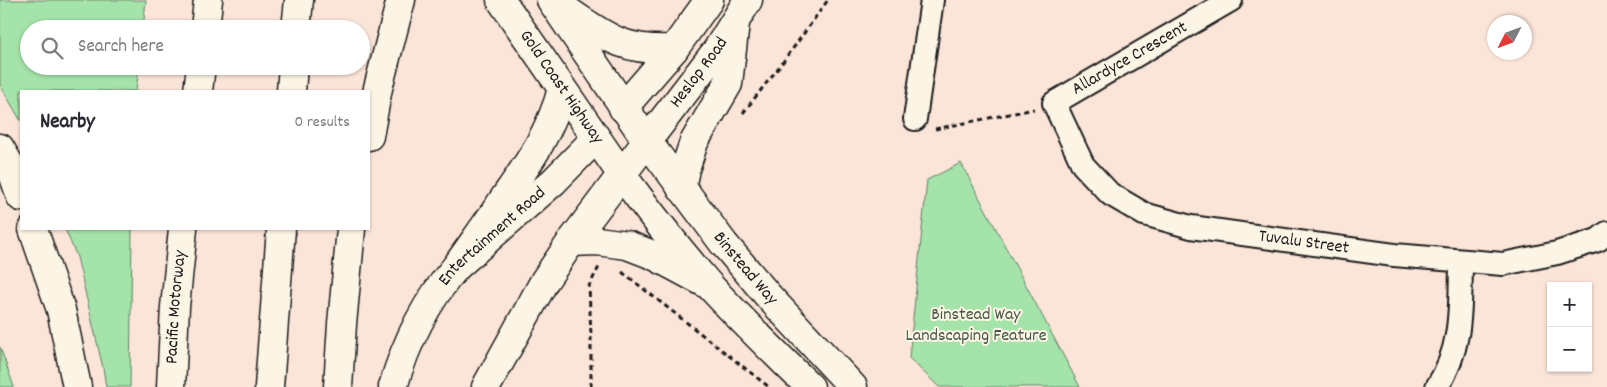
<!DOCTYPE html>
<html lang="en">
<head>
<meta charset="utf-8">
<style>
	body { margin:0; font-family:Dekko,sans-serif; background:#f2f2f3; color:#2b2b33 }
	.controls { position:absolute; right:15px; bottom:15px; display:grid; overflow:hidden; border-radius:0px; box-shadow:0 1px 4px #0004 }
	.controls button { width:45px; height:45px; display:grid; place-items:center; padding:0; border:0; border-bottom:1px solid #e1e1e2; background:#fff; color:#2b2b33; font:25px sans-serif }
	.compass { position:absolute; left:1487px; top:15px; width:45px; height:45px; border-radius:50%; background:#fff; box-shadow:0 1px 4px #0004; rotate:228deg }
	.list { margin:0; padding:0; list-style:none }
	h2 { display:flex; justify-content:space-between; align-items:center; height:65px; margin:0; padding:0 20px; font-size:21px }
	h2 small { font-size:16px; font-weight:400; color:#7c7c81 }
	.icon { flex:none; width:28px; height:28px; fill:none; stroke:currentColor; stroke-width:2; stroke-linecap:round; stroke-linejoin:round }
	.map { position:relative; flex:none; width:1607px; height:387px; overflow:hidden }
	.search { position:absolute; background:#fff; box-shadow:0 1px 4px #0004; left:20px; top:20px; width:350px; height:55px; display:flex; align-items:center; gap:12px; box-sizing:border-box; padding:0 18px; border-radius:28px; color:#7c7c81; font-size:19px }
	.panel { position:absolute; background:#fff; box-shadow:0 1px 4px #0004; left:20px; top:90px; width:350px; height:140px; border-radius:0px }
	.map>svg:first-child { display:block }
	.green { fill:#a4e3aa; stroke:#608063 }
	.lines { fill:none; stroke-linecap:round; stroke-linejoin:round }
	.street-casing { stroke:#1c1c1c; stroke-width:26 }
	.secondary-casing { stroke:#1c1c1c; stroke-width:31 }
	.primary-casing { stroke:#1c1c1c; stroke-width:31 }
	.highway-casing { stroke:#1c1c1c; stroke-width:31 }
	.path { stroke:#1c1c1c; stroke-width:3; stroke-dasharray:5 4; stroke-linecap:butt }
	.street { stroke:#fcf5e5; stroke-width:22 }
	.secondary { stroke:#fcf5e5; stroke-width:28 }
	.primary { stroke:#fcf5e5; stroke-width:28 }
	.highway { stroke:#fcf5e5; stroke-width:28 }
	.labels { text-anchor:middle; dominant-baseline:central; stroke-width:4; stroke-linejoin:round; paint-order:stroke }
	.street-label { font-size:18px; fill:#1c1c1c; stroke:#fcf5e5 }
	.park-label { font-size:18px; fill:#455847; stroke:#fcf5e5 }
</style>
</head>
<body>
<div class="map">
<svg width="1607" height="387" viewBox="0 0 1607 387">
	<rect width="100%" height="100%" fill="#fbe4d8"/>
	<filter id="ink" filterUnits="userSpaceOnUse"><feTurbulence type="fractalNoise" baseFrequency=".02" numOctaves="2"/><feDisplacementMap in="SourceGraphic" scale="10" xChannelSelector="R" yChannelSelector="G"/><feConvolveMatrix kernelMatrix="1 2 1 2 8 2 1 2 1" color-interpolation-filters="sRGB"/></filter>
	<g filter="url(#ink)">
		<g class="green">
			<polygon points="0,0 146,0 143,29 29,29 29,66 139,66 136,91 21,91 21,121 0,85"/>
			<polygon points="961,163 1080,387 939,387 909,358 927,180"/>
			<polygon points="65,229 132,229 130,387 106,387 103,368 77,257"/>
			<polygon points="0,347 14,387 0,387"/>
		</g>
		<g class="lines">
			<g class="street-casing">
				<g id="street">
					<path id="s1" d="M1231 0 1054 103 1083 165 1110 194 1144 214 1191 227 1394 255 1503 264 1557 253 1598 240 1607 233"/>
					<polyline points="915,119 932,0"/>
					<path d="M1437 387C1463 347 1460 306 1461 261"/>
				</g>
			</g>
			<g class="secondary-casing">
				<g id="secondary">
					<polyline points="623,108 674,49 709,0"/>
					<path id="s2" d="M647 141 717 50 748 0"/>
					<path id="s3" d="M393 387C406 342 425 303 456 267L554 181 596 138"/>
				</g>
			</g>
			<g class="primary-casing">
				<g id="primary">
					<path id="s4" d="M647 141 724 244 770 298 853 387"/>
					<path d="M622 175C650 213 679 250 710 286 742 321 776 354 810 387"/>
					<polyline points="681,188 685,169 694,142 728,84 735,23"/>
				</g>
			</g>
			<g class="highway-casing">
				<g id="highway">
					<path id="s5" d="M501 0 622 175"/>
					<path d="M563 8C604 35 621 52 674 49"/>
					<polyline points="205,29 208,0"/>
					<polyline points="296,29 299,0"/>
					<polyline points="198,91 201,66"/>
					<polyline points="291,91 293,66"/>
					<polyline points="369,136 378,88 401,0"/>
					<polyline points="0,148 10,165 21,197"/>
					<polyline points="33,229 61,310 77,387"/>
					<polyline points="571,242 597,241 627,245 653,255 709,285"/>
					<path d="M456 267C472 244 489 221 505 197 529 163 552 129 562 89"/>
					<path id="s6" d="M171 387 175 307 183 229"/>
					<polyline points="269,387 281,229"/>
					<polyline points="338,387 342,324 351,229"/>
					<polyline points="486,387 545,280 571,242 647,141 551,0"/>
				</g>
			</g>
			<g class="path">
				<polyline points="743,113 786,58 828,0"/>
				<polyline points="935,129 1034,109"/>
				<polyline points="622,272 769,387"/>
				<polyline points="591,387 591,336 589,286 599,267"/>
			</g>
			<use href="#street" class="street"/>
			<use href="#secondary" class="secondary"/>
			<use href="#primary" class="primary"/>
			<use href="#highway" class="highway"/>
		</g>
	</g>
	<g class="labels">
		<g class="street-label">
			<text transform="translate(1130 59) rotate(-30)">Allardyce Crescent</text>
			<text stroke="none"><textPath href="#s2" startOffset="86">Heslop Road</textPath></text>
			<text stroke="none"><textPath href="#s5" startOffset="106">Gold Coast Highway</textPath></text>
			<text stroke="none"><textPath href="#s3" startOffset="184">Entertainment Road</textPath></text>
			<text stroke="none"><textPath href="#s1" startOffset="515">Tuvalu Street</textPath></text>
			<text stroke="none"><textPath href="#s4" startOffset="161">Binstead Way</textPath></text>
			<text stroke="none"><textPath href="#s6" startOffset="80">Pacific Motorway</textPath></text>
		</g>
		<g class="park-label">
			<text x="976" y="315">Binstead Way<tspan x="976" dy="21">Landscaping Feature</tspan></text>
		</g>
	</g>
</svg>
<div class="controls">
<button>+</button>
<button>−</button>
</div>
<svg class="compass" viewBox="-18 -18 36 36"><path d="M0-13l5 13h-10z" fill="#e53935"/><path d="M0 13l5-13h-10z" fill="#7c7c81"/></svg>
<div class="search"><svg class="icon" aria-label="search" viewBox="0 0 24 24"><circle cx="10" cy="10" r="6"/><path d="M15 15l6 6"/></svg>Search here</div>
<section class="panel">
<h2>Nearby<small>0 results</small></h2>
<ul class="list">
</ul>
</section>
</div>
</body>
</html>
